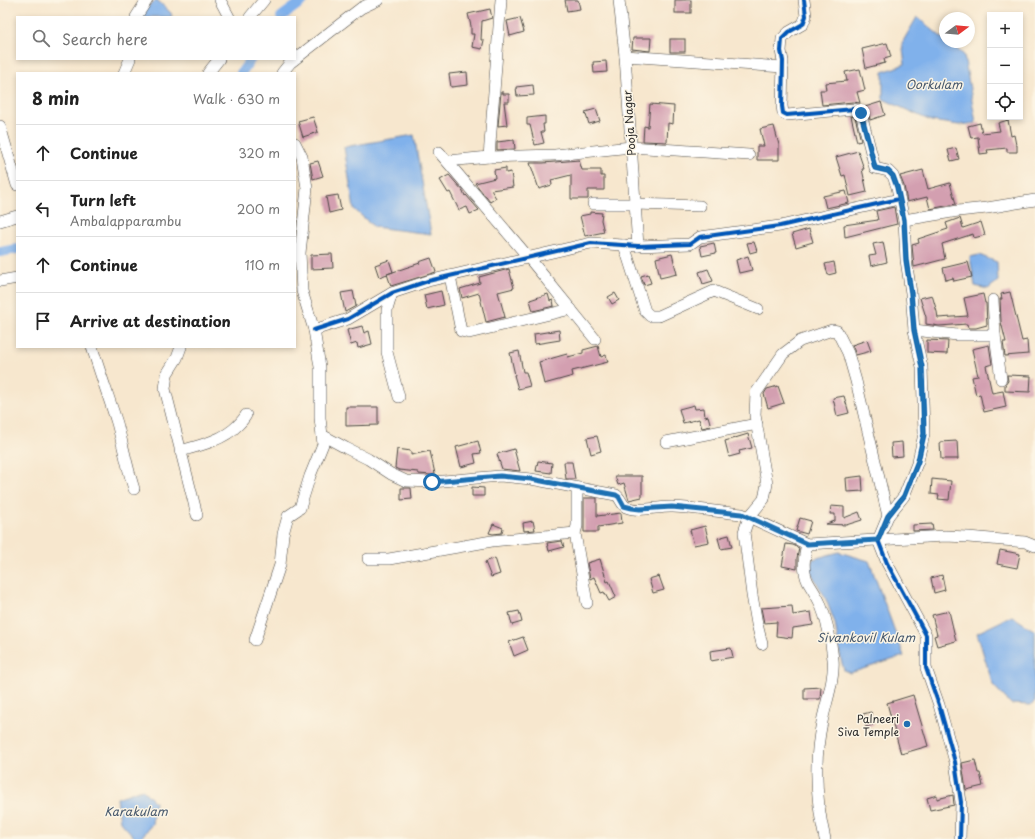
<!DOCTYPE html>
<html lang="en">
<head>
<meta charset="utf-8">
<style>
	body { margin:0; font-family:"Playpen Sans",sans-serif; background:#f6f6f6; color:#222 }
	.controls { position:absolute; right:12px; top:12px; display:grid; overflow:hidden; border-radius:0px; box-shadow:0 2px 6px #0003 }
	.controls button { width:36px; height:36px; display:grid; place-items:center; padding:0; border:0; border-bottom:1px solid #e0e0e0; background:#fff; color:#222; font:20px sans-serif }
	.compass { position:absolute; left:939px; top:12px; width:36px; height:36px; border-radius:50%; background:#fff; box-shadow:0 2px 6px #0003; rotate:74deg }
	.stop { position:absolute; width:12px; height:12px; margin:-9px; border:3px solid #1f6fb2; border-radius:50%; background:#fff }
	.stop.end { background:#1f6fb2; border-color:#fff; box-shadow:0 1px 4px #0008 }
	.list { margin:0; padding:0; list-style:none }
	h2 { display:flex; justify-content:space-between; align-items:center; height:52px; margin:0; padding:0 16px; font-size:17px }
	h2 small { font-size:13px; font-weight:400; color:#767676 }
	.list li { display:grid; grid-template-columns:26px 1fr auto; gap:12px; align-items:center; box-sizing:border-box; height:56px; padding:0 16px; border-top:1px solid #e0e0e0 }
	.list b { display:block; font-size:15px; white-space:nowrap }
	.list p { margin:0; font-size:13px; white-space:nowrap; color:#767676 }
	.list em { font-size:13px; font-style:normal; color:#767676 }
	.icon { flex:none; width:22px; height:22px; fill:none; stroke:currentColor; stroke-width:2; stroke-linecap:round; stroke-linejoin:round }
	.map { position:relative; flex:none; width:1035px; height:839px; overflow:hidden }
	.search { position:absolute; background:#fff; box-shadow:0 2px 6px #0003; left:16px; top:16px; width:280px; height:44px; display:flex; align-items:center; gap:10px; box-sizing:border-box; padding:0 14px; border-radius:0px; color:#767676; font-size:15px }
	.panel { position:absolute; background:#fff; box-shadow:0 2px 6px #0003; left:16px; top:72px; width:280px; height:276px; border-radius:0px }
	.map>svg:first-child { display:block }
	.water { fill:#80b1eb; stroke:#566e8b }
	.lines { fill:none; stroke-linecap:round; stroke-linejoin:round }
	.canal { stroke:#80b1eb; stroke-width:10 }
	.building { fill:#d39fb0 }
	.minor-casing { stroke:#4a4743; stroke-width:12 }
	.minor { stroke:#fff; stroke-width:11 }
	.cycleway-casing { stroke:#fcf5e5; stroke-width:6 }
	.cycleway { stroke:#0057b8; stroke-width:4 }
	.route { stroke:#1f6fb2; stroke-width:5 }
	.poi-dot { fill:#1f6fb2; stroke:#fcf5e5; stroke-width:1.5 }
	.labels { text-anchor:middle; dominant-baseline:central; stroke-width:3; stroke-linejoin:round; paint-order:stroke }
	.street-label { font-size:11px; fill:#2b2b2b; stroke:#fcf5e5 }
	.poi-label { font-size:11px; fill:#2b2b2b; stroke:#fcf5e5; text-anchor:end }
	.water-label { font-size:12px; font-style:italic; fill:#495a6e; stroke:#fcf5e5 }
</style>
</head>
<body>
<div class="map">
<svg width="1035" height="839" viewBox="0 0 1035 839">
	<rect width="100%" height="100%" fill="#fcf5e5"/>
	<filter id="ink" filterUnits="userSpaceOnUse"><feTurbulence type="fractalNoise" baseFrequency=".025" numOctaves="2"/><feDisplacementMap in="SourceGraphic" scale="8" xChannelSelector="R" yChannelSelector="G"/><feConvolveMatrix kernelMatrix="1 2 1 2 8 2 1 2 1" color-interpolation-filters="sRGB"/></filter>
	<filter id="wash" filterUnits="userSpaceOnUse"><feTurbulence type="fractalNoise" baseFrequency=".012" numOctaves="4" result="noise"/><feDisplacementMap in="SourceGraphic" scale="16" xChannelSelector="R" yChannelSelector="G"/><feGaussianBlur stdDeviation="0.9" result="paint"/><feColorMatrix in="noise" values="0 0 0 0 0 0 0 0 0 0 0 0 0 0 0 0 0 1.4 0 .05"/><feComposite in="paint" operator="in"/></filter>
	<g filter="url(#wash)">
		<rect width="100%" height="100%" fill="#f7e7ce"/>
		<g class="water">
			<polygon points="156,0 157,0 171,13 172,17 140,17 139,14"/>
			<polygon points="917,17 945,40 945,42 948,42 964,55 976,123 959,125 931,121 883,99 883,72 905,64 902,43"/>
			<polygon points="414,135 431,234 374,227 354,209 344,147"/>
			<polygon points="979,255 997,262 998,281 988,289 975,286 970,257"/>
			<polygon points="839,552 869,561 904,656 850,673 844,670 841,660 835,623 825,597 809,569 813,559"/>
			<polygon points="1012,616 1035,631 1035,701 1031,705 1011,704 993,685 977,633"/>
			<polygon points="142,789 155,802 152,824 140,839 136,839 120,821 117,798"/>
		</g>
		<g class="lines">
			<g class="canal">
				<polyline points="281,17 304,0"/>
				<polyline points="241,73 251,59"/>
				<polyline points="0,252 17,249"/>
			</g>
		</g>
		<g id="blocks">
			<g class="building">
				<polygon points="565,0 578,0 580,9 567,11"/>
				<rect x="675" y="0" width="16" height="13"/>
				<polygon points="490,9 492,18 482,21 481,40 484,40 482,49 472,47 474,34 471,34 471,26 468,14"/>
				<polygon points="520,18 524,32 510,36 507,21"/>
				<polygon points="633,38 651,38 650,51 632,49"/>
				<rect x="670" y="39" width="15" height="13"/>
				<polygon points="887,43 891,57 884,59 885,63 866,68 862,49"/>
				<polygon points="606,61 607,72 594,73 593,62"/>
				<polygon points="860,69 865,90 857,92 860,103 853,102 822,105 820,90 826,90 825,83 847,81 845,72"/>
				<polygon points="467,72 468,85 451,87 449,74"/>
				<polygon points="533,85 534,95 517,96 516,87"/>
				<polygon points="501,92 503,92 503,94 509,94 509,102 504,102 507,125 498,126"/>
				<polygon points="881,102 885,115 870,120 868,111 865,107"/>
				<polygon points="650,104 674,106 673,124 668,123 667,142 643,141 644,126 648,127"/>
				<polygon points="596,109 600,121 589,124 585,112"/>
				<polygon points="545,116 545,124 543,124 544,132 541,132 544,143 535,145 530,125 527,125 527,118"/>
				<polygon points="851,116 855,117 861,141 857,142"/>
				<polygon points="313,117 318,132 303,137 298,121"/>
				<polygon points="1008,120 1011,136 1014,135 1016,145 1017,145 1017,152 1007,152 1007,148 987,150 988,153 980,154 978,137 971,138 968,126 980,123 982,133 1000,131 998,123"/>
				<polygon points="774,126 779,145 779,160 757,160 757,146 764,146 760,129"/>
				<polygon points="514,140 515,149 497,150 497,142"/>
				<polygon points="956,148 959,159 951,161 948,150"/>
				<polygon points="858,151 864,169 862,169 867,192 850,196 845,175 842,176 836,157"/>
				<polygon points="579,160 582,170 601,170 601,176 604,176 604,190 588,190 588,199 571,199 571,175 551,180 552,185 539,189 530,163 543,163"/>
				<polygon points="318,161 323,176 313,179 310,163"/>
				<polygon points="506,168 506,173 511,172 513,187 491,190 496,198 490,202 475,183 495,178 494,170"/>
				<polygon points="923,170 928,189 950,183 956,204 930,209 927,197 907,202 904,186 900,176"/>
				<polygon points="449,175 463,191 465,196 466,195 479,210 470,214 467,207 459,210 450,192 448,193 440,180"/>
				<polygon points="846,191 849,203 826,208 823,196"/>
				<polygon points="338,195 341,210 329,213 326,197"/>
				<polygon points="894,207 897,224 845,237 844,225 878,220 876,211"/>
				<polygon points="590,212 602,213 601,220 604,232 585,236 580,216 590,214"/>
				<polygon points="960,218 963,228 981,222 985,235 974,238 973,234 942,244 945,259 914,267 912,245 919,243 918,239 948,229 946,223"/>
				<polygon points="809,229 813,242 796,247 792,234"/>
				<polygon points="754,242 757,251 750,253 747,243"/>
				<polygon points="883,242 887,262 871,266 869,256 876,255 873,244"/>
				<polygon points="714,243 716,253 702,256 700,246"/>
				<polygon points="332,254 333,268 311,269 311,255"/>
				<polygon points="672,254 677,274 660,278 656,258"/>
				<polygon points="748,256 752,270 739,273 736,260"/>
				<polygon points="431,258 436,272 391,286 387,274 420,263 419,262"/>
				<polygon points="389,260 393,272 379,277 375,265"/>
				<polygon points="834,262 836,273 828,275 825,264"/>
				<polygon points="968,262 972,277 954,281 953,278 946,280 943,268"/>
				<polygon points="509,269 514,288 498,292 505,317 486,322 479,293 462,298 460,289 480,283 479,277"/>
				<polygon points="708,269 713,281 703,284 699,272"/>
				<polygon points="648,274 651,283 644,285 641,276"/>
				<polygon points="353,291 356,306 345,312 341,293"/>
				<polygon points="441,291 444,305 427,309 424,295"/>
				<polygon points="1010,292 1022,341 1027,340 1028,354 1005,356 1003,342 1006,342 1001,322 1000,299 1002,299 1001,294"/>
				<polygon points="615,293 619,300 612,304 608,297"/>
				<polygon points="548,294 550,301 553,300 554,306 533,311 530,300"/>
				<polygon points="983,294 985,303 986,303 987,325 976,328 968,328 967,324 939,326 926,324 926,317 920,298 932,295 937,312 938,318 968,316 964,298"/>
				<polygon points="362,326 364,333 369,331 372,344 358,348 357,343 351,345 347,330"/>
				<polygon points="559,330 560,340 535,344 534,334"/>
				<polygon points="867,340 871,351 856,355 852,345"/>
				<polygon points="927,340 948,341 947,354 927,353"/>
				<polygon points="989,345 992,364 986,366 992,393 1003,391 1006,407 984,412 980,394 976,395 972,377 978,376 972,349"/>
				<polygon points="598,346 601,357 606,355 608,362 572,371 573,376 544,384 539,362 567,354 568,357 583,353 583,350"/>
				<polygon points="519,351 523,372 526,372 530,386 518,389 514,375 515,375 510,353"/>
				<polygon points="1007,375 1031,376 1030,392 1005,391 1005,385 1008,381"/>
				<polygon points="778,386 784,403 768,408 764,394 767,389"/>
				<polygon points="844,396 849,413 837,416 833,398"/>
				<polygon points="694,405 695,409 704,408 705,417 708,416 711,426 702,428 699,419 683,423 679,409"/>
				<polygon points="346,407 378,407 378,425 346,426"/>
				<polygon points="748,434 752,448 739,451 740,454 729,457 725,441"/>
				<polygon points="597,436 601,451 591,454 587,438"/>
				<polygon points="478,441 481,453 474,454 476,463 461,467 456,447"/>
				<polygon points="957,441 958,459 941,459 940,442"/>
				<polygon points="902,442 903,456 892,457 891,443"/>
				<polygon points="397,449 411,451 411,455 430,451 435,474 431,475 419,474 418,472 399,470 395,468"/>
				<polygon points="514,449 520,471 502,469 497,454"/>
				<polygon points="538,461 552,463 551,473 536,471"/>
				<polygon points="564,462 572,462 575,479 566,479"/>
				<polygon points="615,476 642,476 642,497 629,500 624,483 618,485"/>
				<polygon points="862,476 863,491 847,492 846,478"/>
				<polygon points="932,479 951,481 949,500 938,499 939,495 931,494"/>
				<polygon points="472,487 484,488 484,496 472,496"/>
				<polygon points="401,488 411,488 412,499 401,500"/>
				<polygon points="584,498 597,498 597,516 621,513 622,523 598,527 598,532 584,532"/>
				<polygon points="831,506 844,507 844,518 859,512 862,520 846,525 826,524 835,521 835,514 830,514"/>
				<polygon points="800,518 811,521 807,534 796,531"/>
				<polygon points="533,521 535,530 524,531 523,523"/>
				<polygon points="493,524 503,528 502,533 493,534 489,533"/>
				<polygon points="932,524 933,530 913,531 913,525"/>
				<polygon points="705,526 709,542 694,545 690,530"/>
				<polygon points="729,535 732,547 721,549 718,538"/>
				<polygon points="562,541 564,547 549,551 547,543"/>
				<polygon points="786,544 793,545 799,548 797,558 797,569 782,566"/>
				<polygon points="1000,550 1020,554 1017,568 997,564"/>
				<polygon points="495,558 500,574 491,577 485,562"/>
				<polygon points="600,559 607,582 609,581 616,597 609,601 604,592 601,593 594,577 590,579 587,563"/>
				<polygon points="942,575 945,590 934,593 931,578"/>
				<polygon points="659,576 664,590 653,593 649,579"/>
				<polygon points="792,606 793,615 811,612 813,625 793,628 792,638 776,636 777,622 764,623 761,608"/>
				<polygon points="519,611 522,622 512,625 509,613"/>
				<polygon points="949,611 956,641 937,646 934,636 937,635 932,615"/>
				<polygon points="523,637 528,650 514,656 509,642"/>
				<polygon points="731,648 733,657 711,661 710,651"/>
				<polygon points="821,687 820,699 804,699 804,688"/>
				<polygon points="913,695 928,746 901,754 887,703"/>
				<polygon points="871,712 874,724 866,727 863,714"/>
				<polygon points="975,760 978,773 980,773 983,786 966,790 962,763"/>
				<polygon points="937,795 937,799 953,795 954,805 930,810 927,798"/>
			</g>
		</g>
	</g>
	<g filter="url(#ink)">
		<use href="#blocks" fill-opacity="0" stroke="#4a4743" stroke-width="1"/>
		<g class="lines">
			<g class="minor-casing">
				<g id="minor">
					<polyline points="220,0 229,17"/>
					<polyline points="619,0 625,56 638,246"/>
					<polyline points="804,0 806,16 803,24 789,32 782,39 781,51 783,61 782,106 783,113 787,115 854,109 858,110 861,113 875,168 888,171 893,176 897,187 904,220 906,260 911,293 914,330 922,367 924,434 918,461 904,496 888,516 878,540 887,563 926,635 926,668 939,705 955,762 961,802 960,839"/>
					<polyline points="136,17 147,0"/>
					<polyline points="250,17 264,0"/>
					<polyline points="625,56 783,67"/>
					<polyline points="124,73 130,59"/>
					<polyline points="208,73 219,59"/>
					<polyline points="282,73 290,63 361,8 378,0"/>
					<polyline points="0,126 17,185"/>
					<polyline points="439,152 529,258 595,339"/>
					<polyline points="489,157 501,0"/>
					<polyline points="448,161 489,157 555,155 631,147 749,155"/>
					<polyline points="593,204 635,204 700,206"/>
					<polyline points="904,220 958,211 987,208 1035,200"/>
					<polyline points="0,221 17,216"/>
					<polyline points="624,245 645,311 650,316 659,316 714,291 758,309"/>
					<polyline points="450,276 461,331 469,333 571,309"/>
					<polyline points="0,281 17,278"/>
					<polyline points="392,293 387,310 387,352 399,397"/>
					<polyline points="993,300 995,335 1001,379"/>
					<polyline points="314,330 348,319 392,293 428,281 591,243 638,246 690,244 700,237 780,226 899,199"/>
					<polyline points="914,330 957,335 995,335"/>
					<path d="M92 347C100 373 109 398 117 423 123 445 127 467 134 489"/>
					<polyline points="181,347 177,358 167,374 165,389 197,515"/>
					<path d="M322 435 346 448 368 459 391 474 406 481 432 482 500 476 531 479 616 495C621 498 621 504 626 507 639 513 659 506 673 507 696 508 719 512 742 514L749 517 744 532 752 595 757 624 762 644"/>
					<polyline points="666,442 757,424"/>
					<path d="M180 451C199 446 224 440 238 425 241 422 244 419 246 415"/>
					<polyline points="577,488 577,526 575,533 587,603"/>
					<polyline points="888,516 856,381 848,353 837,331 832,330 800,341 783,354 756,393 755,415 767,484 764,499 749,517 807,544 945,536 968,537 1025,542 1035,546"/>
					<path d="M807 544C804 556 802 570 808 582 812 589 817 596 820 603 827 620 831 640 833 659 835 679 826 702 822 722 814 760 816 801 825 839"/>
					<polyline points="368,559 389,559 492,541 575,533"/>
					<polyline points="255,640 280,565 283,534 288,516 300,508 310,476 323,444 320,418 320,367 314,330 302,291 300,253 307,188 302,157 295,143"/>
				</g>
			</g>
			<use href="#minor" class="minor"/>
			<g class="cycleway-casing">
				<g id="cycleway">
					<polyline points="804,0 806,16 803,24 789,32 782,39 781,51 783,61 782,106 783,113 787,115 854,109 858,110 861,113 875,168 888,171 893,176 897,187 904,220 906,260 911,293 914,330 922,367 924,434 918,461 904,496 888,516 878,540 887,563 926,635 926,668 939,705 955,762 961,802 960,839"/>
					<polyline points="314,330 348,319 392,293 428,281 591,243 638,246 690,244 700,237 780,226 899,199"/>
				</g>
			</g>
			<use href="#cycleway" class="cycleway"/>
		</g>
	</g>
	<g class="lines" filter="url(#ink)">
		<polyline class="route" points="432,482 500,476 531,479 616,495 619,497 624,506 632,508 640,509 672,507 742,514 807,544 878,540 888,516 904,496 918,461 924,434 922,367 914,330 911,293 906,260 904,220 897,187 893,176 888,171 875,168 861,113"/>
	</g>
	<circle class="poi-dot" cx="907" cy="724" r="4"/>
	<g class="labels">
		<g class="street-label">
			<text transform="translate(629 123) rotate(-94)">Pooja Nagar</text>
		</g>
		<g class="poi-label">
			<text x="899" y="718">Palneeri<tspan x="899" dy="13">Siva Temple</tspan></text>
		</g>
		<g class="water-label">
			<text x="934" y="84">Oorkulam</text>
			<text x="866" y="637">Sivankovil Kulam</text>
			<text x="136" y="811">Karakulam</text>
		</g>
	</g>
</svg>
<div class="controls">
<button>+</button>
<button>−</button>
<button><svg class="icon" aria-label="locate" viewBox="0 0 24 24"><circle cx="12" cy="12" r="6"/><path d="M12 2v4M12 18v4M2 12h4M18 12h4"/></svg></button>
</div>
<svg class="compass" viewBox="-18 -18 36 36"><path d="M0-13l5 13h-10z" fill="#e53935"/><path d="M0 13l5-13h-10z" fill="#767676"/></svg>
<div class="stop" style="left:432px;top:482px"></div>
<div class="stop end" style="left:861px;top:113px"></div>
<div class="search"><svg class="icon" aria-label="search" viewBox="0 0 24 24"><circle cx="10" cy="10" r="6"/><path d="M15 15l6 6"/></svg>Search here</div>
<section class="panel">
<h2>8 min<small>Walk · 630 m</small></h2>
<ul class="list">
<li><svg class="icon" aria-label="ahead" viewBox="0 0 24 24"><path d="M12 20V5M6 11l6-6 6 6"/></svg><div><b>Continue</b></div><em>320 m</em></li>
<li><svg class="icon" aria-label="left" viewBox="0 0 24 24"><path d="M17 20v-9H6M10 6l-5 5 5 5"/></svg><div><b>Turn left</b><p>Ambalapparambu</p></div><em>200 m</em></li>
<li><svg class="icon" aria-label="ahead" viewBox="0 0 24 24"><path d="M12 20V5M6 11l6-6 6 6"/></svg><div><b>Continue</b></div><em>110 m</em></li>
<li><svg class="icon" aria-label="arrive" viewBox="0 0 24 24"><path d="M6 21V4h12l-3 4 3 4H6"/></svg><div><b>Arrive at destination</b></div></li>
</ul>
</section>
</div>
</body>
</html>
